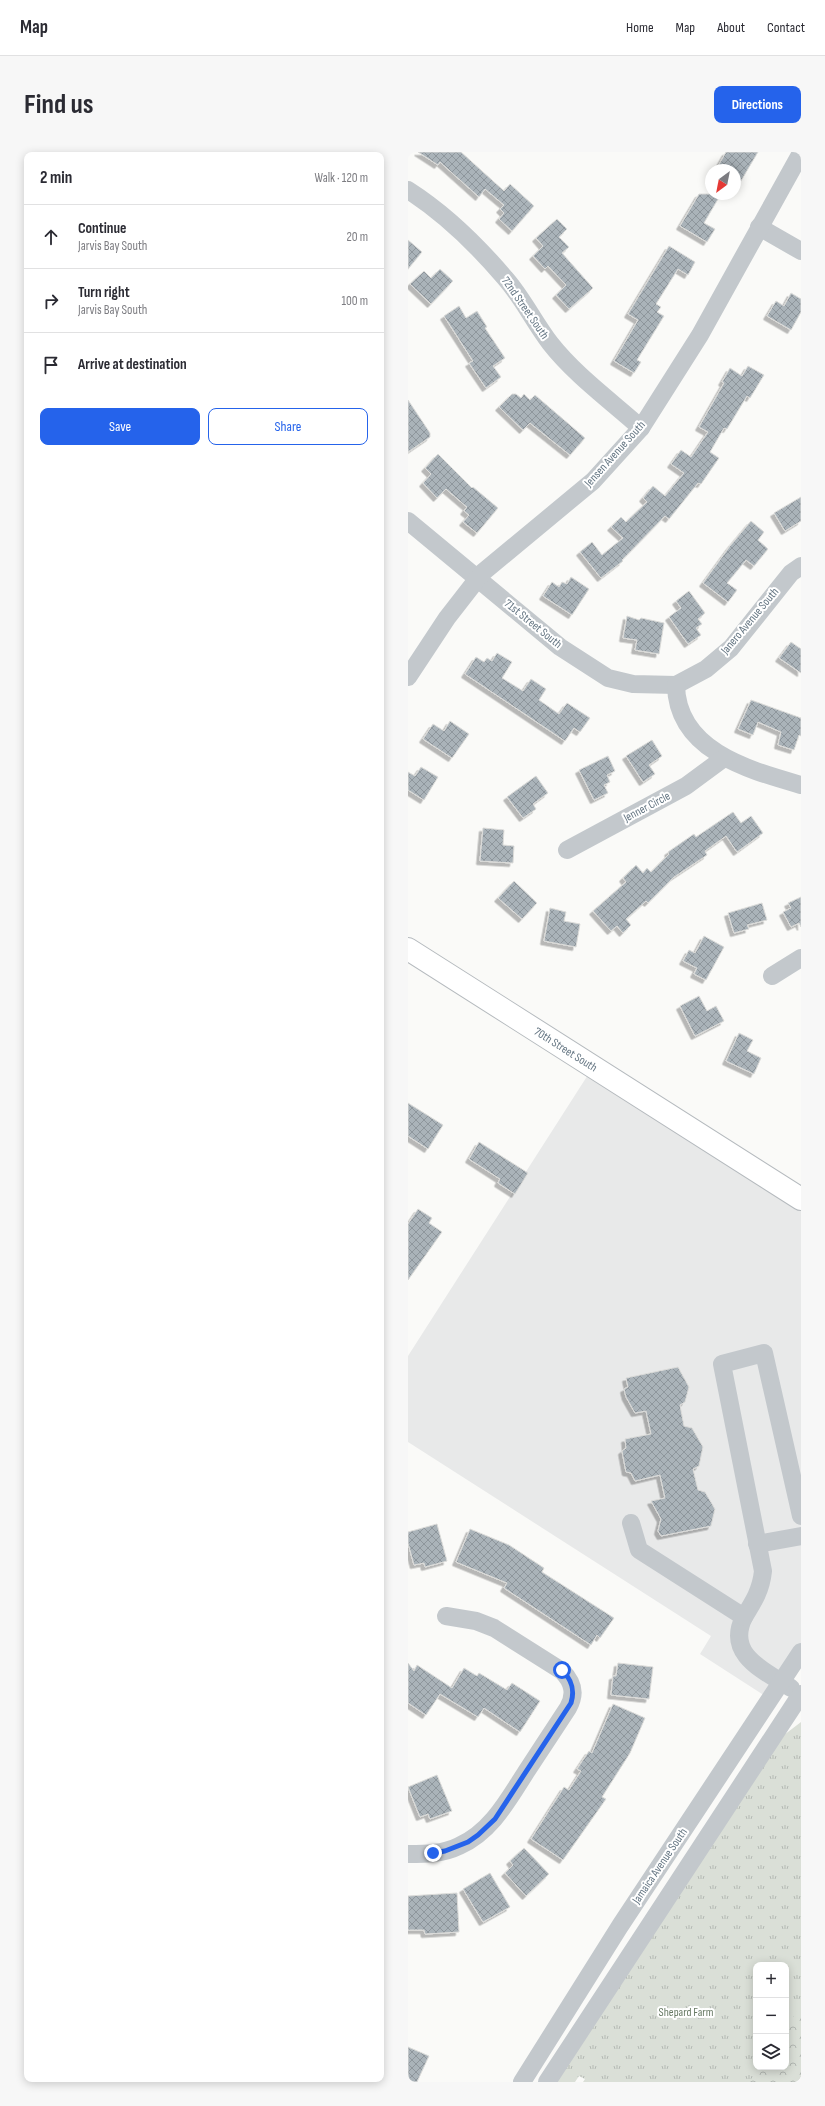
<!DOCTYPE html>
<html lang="en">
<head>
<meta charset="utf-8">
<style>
	body { margin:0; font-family:"Sofia Sans Condensed",sans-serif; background:#f7f7f7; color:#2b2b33 }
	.controls { position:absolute; right:12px; bottom:12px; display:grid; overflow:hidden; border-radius:8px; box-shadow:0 2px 10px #0003 }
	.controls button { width:36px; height:36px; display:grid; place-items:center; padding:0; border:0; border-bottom:1px solid #e1e1e2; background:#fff; color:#2b2b33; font:20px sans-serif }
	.compass { position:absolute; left:297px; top:12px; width:36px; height:36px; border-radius:50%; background:#fff; box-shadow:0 2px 10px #0003; rotate:212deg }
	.stop { position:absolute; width:12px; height:12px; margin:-9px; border:3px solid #2563eb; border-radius:50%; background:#fff }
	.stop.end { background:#2563eb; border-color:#fff; box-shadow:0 1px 4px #0008 }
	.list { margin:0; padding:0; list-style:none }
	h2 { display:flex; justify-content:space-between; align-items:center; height:52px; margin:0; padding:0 16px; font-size:17px }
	h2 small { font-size:13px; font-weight:400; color:#7c7c81 }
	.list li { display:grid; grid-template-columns:26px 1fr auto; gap:12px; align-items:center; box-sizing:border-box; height:64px; padding:0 16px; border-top:1px solid #e1e1e2 }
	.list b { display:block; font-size:15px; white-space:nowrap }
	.list p { margin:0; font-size:13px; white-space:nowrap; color:#7c7c81 }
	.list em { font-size:13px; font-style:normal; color:#7c7c81 }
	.actions { display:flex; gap:8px; padding:12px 16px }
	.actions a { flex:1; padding:9px 0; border:1px solid #2563eb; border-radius:8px; text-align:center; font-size:14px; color:#2563eb }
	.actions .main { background:#2563eb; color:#fff }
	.icon { flex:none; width:22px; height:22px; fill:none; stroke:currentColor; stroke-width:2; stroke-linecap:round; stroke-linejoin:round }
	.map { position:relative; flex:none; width:393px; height:1930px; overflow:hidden; border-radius:8px }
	header { display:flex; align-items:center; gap:24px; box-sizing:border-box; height:56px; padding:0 20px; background:#fff; border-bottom:1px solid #e1e1e2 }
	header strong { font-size:19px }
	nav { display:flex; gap:22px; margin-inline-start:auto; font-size:14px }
	.intro { display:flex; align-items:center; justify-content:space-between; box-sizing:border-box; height:96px; padding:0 24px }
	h1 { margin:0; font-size:28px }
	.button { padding:10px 18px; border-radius:8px; background:#2563eb; color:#fff; font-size:14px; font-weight:700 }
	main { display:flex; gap:24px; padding:0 24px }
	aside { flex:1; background:#fff; border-radius:8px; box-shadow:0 2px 10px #0003 }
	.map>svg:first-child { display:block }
	.built { fill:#e8e9e9 }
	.grass { fill:url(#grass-tufts); fill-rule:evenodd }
	.forest { fill:url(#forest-crowns) }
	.building { fill:url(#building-cross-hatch); stroke:#dcdcda; filter:url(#shadow) }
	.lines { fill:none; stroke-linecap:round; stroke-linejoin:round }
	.major-casing { stroke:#b5babe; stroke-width:24 }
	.minor { stroke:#c3c8cc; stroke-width:18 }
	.major { stroke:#fff; stroke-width:22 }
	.route { stroke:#2563eb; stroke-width:5 }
	.labels { text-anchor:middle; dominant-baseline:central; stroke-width:4; stroke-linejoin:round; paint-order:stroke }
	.street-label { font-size:12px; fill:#657683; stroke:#fff }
	.park-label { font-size:12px; fill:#687a64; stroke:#fff }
</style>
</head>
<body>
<header>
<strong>Map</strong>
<nav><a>Home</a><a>Map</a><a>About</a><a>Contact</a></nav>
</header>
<div class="intro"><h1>Find us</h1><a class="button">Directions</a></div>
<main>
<aside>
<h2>2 min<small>Walk · 120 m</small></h2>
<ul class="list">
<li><svg class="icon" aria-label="ahead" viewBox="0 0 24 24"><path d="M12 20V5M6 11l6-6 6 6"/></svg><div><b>Continue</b><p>Jarvis Bay South</p></div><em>20 m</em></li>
<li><svg class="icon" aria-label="right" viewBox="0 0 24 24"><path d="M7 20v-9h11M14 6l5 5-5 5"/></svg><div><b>Turn right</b><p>Jarvis Bay South</p></div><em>100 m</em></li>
<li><svg class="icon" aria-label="arrive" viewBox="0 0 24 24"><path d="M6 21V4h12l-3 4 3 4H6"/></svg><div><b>Arrive at destination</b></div></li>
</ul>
<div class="actions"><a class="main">Save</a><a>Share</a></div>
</aside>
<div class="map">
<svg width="393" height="1930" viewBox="0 0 393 1930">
	<defs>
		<pattern id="grass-tufts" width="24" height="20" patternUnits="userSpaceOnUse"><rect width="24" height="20" fill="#dadfd7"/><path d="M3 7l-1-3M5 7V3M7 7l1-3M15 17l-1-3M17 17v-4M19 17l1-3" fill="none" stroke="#b4b9b4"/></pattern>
		<pattern id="forest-crowns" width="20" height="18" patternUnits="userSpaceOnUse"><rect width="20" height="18" fill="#dadfd7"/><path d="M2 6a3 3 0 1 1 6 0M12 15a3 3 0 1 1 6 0" fill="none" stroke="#b4b9b4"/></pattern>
		<pattern id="building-cross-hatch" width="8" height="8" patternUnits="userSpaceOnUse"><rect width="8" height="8" fill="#aab3b9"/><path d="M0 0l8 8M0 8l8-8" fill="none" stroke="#8e969c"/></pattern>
		<filter id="shadow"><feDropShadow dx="-3.5" dy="3.5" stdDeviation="0" flood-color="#0004"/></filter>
	</defs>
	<rect width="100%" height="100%" fill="#fafaf8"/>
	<polygon class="built" points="185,915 361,1035 393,1059 393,1495 362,1547 292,1502 303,1484 0,1290 0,1204"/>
	<path class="grass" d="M393 1570V1930H175L177 1927 171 1924 167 1930H147L376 1583ZM348 1813H378V1915H348Z"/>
	<polygon class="forest" points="393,1853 393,1930 341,1930 352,1915 378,1915 378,1877"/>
	<g class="building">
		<polygon points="10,0 53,0 96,39 102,32 126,54 104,79 91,67 96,61 92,57 96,53 77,37 71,45 32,10 30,13"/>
		<polygon points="318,0 350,0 327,39 327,18 308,18"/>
		<polygon points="291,42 313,42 296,71 307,77 299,90 272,74"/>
		<polygon points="149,67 159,77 151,85 161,95 154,101 185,136 161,157 148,143 158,133 140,114 137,117 125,104 135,94 128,86"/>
		<polygon points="0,88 14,100 0,117"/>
		<polygon points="261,94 287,110 280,123 270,117 248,152 253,155 249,160 256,164 229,208 233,210 226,221 206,209 230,168 220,162"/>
		<polygon points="32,117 45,129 23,152 2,132 16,119 23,126"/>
		<polygon points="383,141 393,147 393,160 383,178 359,164 368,149 376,154"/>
		<polygon points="51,154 58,166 69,159 79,175 77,176 97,206 85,214 93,225 78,236 61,211 65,209 36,164"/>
		<polygon points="340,214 356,223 342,246 339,244 319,277 316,276 302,300 311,306 293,332 290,331 261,367 257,364 214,408 215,409 193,426 172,400 184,390 194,403 215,386 203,375 213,365 218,370 239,350 235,346 245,334 257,344 276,321 263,312 273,298 283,305 300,280 291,275 316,231 314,230 322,216 334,224"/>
		<polygon points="104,242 108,242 113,246 116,242 122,248 127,243 177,286 162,303 122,271 115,278 91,255"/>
		<polygon points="0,248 22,281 22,285 0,300"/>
		<polygon points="30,302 64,336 65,335 90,356 69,381 55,370 61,363 56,359 59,355 38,337 29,346 15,331 23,322 17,316"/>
		<polygon points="393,345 393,369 377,379 366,361"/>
		<polygon points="343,369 356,380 350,388 360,397 346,414 338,408 319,431 329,438 320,450 295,431 322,394"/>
		<polygon points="163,425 181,437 164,463 135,444 144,430 151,435 154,430 159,432"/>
		<polygon points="281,439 297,461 290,467 294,472 288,476 293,483 280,492 261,465 273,456 268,449"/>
		<polygon points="219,464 231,468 233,466 256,471 251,502 227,498 229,488 215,486"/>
		<polygon points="383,490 393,497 393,521 371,506"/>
		<polygon points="89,501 104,510 94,526 115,539 123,527 138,537 131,548 151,562 159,551 182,566 172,580 166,576 157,589 57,522 68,505 76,510 79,506 84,509"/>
		<polygon points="343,548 393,566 393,584 391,583 386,598 370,593 373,580 350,570 345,583 330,577"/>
		<polygon points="42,569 61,582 44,606 15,587 25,572 36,579"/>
		<polygon points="244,588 254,604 241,613 247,622 235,630 218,604"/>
		<polygon points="200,604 207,619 199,623 202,630 196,633 200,641 186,648 171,618"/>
		<polygon points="13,615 30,625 16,648 0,638 0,620 7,624"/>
		<polygon points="128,624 140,641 125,652 128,657 115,666 99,645"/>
		<polygon points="325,660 333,671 343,664 355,681 329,700 318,684 297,699 299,703 266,725 240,751 238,749 218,767 223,773 215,781 209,774 203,779 185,759 218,730 215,726 228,713 235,721 239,716 243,720 261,702 260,700 286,682 288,685"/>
		<polygon points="75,676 96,678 95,693 106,694 105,711 72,709"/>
		<polygon points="106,729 129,751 114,767 90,746"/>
		<polygon points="393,745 393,775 391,771 383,775 375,760 383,756 380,751"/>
		<polygon points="354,751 359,768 339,773 341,777 326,781 320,761"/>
		<polygon points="142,756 158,760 156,769 172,772 168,795 136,789"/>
		<polygon points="296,784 316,795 298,828 286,822 289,816 275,809 281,798 287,801"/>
		<polygon points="291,844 299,859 308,854 316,869 287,884 272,854"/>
		<polygon points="331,881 345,888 339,899 353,906 346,922 318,909"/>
		<polygon points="0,951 35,973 20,997 0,984"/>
		<polygon points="71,990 120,1021 107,1042 90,1031 92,1027 61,1007"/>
		<polygon points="10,1057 24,1066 21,1071 34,1080 0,1128 0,1072"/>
		<polygon points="270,1215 281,1235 277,1250 272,1253 276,1274 284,1276 295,1295 291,1314 285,1317 290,1338 297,1340 307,1357 303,1374 253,1384 250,1379 253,1367 243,1349 257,1346 252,1323 227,1329 223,1321 218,1320 214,1299 218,1296 217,1287 243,1282 238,1259 227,1261 218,1245 216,1237 220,1235 218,1226"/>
		<polygon points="29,1372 39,1409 17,1415 16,1411 6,1413 0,1391 0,1380"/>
		<polygon points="62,1377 101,1393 136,1416 134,1420 206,1466 192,1486 189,1483 183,1493 96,1436 99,1431 48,1410"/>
		<polygon points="0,1511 6,1519 9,1513 44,1536 56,1516 69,1524 71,1521 99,1538 104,1531 132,1549 112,1580 76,1556 70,1565 32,1542 18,1563 0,1551"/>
		<polygon points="210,1511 245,1515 241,1547 203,1543 205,1524 208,1524"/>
		<polygon points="205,1552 237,1566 222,1601 194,1645 198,1647 155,1708 123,1687 156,1635 161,1638 173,1619 169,1617 181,1599 184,1601"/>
		<polygon points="29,1623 44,1659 22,1667 20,1662 12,1665 0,1635"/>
		<polygon points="116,1696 141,1722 118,1744 97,1721 105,1713 102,1709"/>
		<polygon points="82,1721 102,1755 75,1770 55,1737"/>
		<polygon points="49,1741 51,1780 17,1782 16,1778 0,1778 0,1744"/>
		<polygon points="0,1895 21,1904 9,1930 0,1930"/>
	</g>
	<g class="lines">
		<g class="major-casing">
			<g id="major">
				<path id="s1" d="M0 797 393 1047"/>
			</g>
		</g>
		<g class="minor">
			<path d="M0 38C36 61 69 93 97 126 114 145 126 170 142 191 167 223 203 249 233 276"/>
			<polyline points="351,75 393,99"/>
			<polyline points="0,369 152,495 200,526 225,532 268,533"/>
			<polyline points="0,525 39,466 74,421 185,329 233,276 292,183 393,1"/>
			<polyline points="268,533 298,517 323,496 383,421 393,414"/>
			<path d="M268 533C269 599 341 618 393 633"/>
			<polyline points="159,698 278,634 316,606"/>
			<polyline points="364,824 393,806"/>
			<path d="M223 1371 231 1398 336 1465C317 1503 357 1519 383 1536"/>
			<polyline points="349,1392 393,1384"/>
			<path d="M336 1465C346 1449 353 1438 355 1419L314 1212 356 1201 393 1364"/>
			<path d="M0 1702C17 1702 35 1702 51 1694 83 1680 100 1648 118 1620 132 1599 146 1577 160 1556 168 1542 165 1530 154 1519L86 1476 68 1469 38 1464"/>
			<polyline points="114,1930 212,1774 393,1500"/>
			<polyline points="139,1930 393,1542"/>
		</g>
		<use href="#major" class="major"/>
	</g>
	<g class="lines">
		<path class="route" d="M25 1701 37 1699 60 1690 70 1683 87 1667 163 1551C167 1538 164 1528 154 1518"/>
	</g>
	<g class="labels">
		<g class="street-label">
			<text transform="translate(117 156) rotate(55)">72nd Street South</text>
			<text transform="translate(207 302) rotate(-48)">Jensen Avenue South</text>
			<text transform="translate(342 469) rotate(-50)">Janero Avenue South</text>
			<text transform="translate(125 472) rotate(39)">71st Street South</text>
			<text transform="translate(239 655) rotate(-28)">Jenner Circle</text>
			<text stroke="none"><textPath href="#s1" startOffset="187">70th Street South</textPath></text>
			<text transform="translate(252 1714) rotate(-56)">Jamaica Avenue South</text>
		</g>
		<g class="park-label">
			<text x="278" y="1860">Shepard Farm</text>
		</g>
	</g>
</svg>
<div class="controls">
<button>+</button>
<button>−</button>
<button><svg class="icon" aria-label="layers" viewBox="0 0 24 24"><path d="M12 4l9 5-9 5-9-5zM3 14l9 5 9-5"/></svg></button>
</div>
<svg class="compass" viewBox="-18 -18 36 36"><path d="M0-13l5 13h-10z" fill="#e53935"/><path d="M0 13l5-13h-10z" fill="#7c7c81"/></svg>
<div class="stop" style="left:154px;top:1518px"></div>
<div class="stop end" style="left:25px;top:1701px"></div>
</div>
</main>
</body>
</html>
